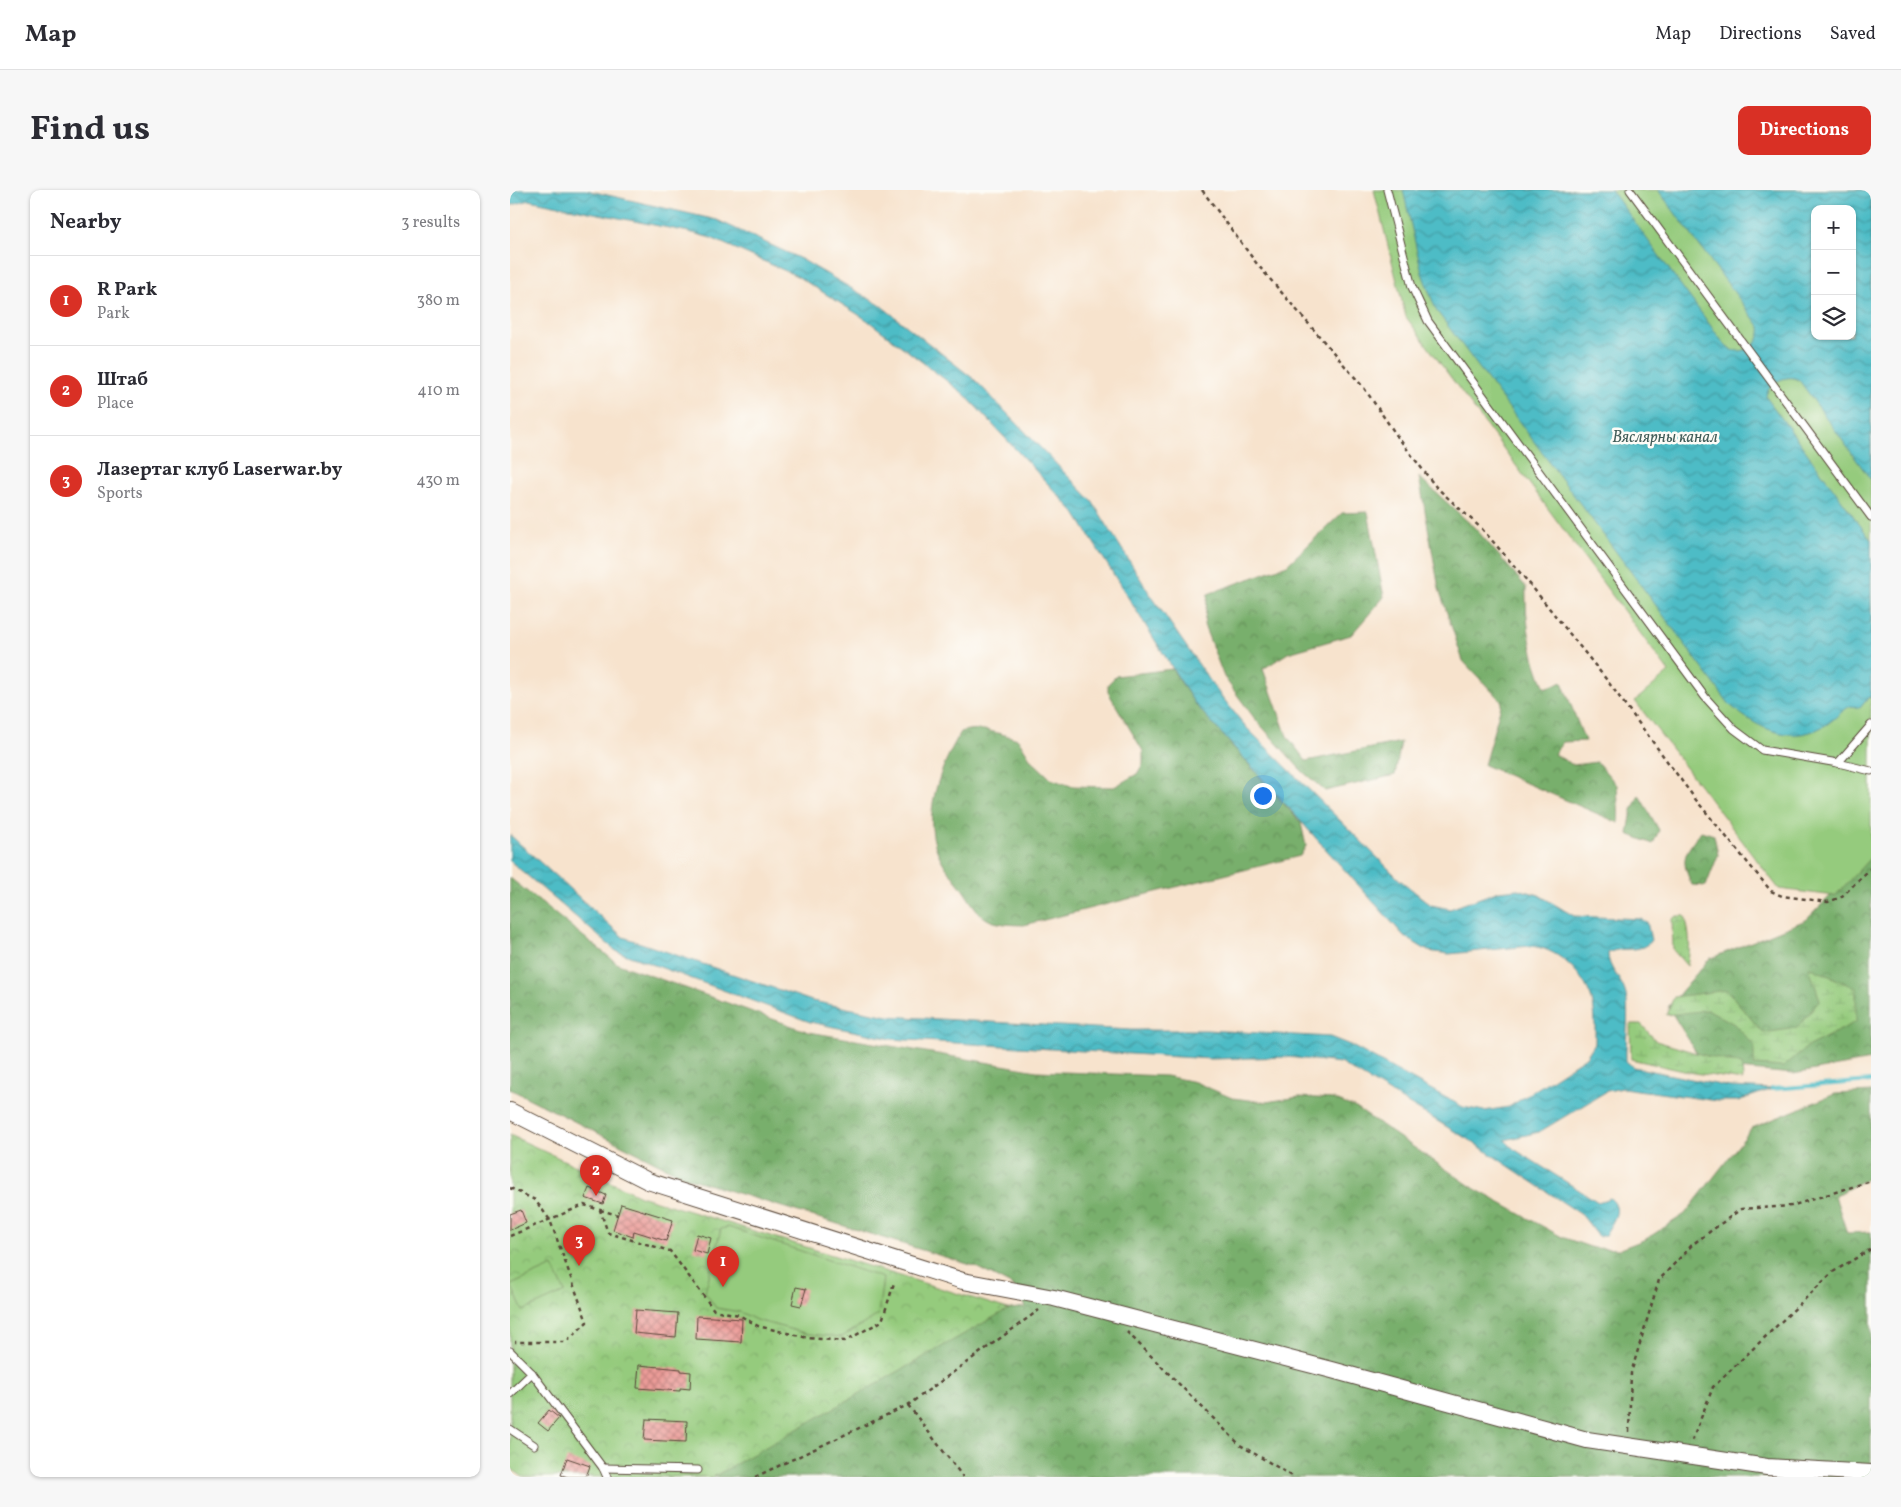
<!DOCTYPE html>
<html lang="en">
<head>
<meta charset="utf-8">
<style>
	body { margin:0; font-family:Vollkorn,serif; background:#f7f7f7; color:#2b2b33 }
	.controls { position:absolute; right:15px; top:15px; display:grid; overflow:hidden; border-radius:10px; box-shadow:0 1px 4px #0004 }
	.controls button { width:45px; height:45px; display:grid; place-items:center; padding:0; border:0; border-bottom:1px solid #e1e1e2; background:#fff; color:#2b2b33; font:25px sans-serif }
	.you { position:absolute; left:752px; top:605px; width:18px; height:18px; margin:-12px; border:4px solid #fff; border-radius:50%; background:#1a73e8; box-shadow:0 0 0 8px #1a73e833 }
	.badge { display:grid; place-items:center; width:32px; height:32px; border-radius:50%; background:#d93025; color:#fff; font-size:16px; font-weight:700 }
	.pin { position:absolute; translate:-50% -41px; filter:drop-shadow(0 1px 2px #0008) }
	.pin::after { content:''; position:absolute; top:26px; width:18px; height:15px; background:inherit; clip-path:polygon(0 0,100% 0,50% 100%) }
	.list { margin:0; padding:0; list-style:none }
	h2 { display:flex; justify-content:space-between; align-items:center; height:65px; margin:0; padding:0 20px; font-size:21px }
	h2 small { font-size:16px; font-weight:400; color:#7c7c81 }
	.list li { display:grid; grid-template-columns:32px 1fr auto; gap:15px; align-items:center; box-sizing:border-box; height:90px; padding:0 20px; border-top:1px solid #e1e1e2 }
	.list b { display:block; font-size:19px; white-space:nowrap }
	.list p { margin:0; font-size:16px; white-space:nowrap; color:#7c7c81 }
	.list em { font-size:16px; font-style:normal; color:#7c7c81 }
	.icon { flex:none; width:28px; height:28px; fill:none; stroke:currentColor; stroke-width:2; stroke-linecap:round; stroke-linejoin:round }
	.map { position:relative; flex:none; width:1361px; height:1287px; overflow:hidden; border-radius:10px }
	header { display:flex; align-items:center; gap:30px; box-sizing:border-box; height:70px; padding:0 25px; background:#fff; border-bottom:1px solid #e1e1e2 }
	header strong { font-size:24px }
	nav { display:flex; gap:28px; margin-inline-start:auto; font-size:18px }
	.intro { display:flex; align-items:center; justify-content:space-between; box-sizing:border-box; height:120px; padding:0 30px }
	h1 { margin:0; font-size:35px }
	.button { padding:12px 22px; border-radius:10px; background:#d93025; color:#fff; font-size:18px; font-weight:700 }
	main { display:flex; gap:30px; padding:0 30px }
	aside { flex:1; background:#fff; border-radius:10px; box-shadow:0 1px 4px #0004 }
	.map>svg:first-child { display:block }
	.forest { fill:url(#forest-crowns); stroke:#5a6c45 }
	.wetland { fill:url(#wetland-marsh); stroke:#687a4e }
	.park { fill:url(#park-crowns); stroke:#687a4e }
	.pitch { fill:#95cb7d; stroke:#687a4e; fill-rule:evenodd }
	.water { fill:url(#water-waves); stroke:#447372; fill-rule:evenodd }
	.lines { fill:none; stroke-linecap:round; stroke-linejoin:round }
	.stream { stroke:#4ebcc6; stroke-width:4 }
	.building { fill:url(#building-cross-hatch) }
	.service-casing { stroke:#574638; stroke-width:9 }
	.tertiary-casing { stroke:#574638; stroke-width:18 }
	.path { stroke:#574638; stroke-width:2.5; stroke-dasharray:4 4; stroke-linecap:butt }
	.service { stroke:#fff; stroke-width:7 }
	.tertiary { stroke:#fff; stroke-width:16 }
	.labels { text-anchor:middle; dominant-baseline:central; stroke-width:5; stroke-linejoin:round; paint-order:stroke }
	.water-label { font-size:16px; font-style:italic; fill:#425d59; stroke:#fdfcf7 }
</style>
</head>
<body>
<header>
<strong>Map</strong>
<nav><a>Map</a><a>Directions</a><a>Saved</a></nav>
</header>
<div class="intro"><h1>Find us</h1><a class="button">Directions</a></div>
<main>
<aside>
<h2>Nearby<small>3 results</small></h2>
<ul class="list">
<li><span class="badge">1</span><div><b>R Park</b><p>Park</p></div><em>380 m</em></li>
<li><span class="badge">2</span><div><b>Штаб</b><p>Place</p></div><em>410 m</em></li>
<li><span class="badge">3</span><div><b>Лазертаг клуб Laserwar.by</b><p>Sports</p></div><em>430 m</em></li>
</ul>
</aside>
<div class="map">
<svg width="1361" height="1287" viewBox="0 0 1361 1287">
	<defs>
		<pattern id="forest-crowns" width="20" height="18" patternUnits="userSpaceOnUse" patternTransform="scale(1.25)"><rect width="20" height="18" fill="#78af6c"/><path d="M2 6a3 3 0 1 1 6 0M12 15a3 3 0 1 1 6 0" fill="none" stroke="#648f58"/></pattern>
		<pattern id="wetland-marsh" width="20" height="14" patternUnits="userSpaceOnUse" patternTransform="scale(1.25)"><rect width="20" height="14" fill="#95cb7d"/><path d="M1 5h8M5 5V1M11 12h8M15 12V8" fill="none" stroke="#81ae6c"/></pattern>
		<pattern id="park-crowns" width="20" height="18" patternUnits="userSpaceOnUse" patternTransform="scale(1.25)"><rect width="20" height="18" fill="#95cb7d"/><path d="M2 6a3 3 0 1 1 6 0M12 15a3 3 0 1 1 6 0" fill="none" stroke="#81ae6c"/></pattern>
		<pattern id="water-waves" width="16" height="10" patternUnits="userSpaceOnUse" patternTransform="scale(1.25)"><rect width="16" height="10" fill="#4ebcc6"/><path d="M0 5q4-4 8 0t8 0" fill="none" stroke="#4299a0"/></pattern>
		<pattern id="building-cross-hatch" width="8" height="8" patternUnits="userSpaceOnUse" patternTransform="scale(1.25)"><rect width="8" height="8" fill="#eb9b98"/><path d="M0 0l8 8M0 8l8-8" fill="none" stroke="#c07f7b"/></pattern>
	</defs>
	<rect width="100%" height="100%" fill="#fdfcf7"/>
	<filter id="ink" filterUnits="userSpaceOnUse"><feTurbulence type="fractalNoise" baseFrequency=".02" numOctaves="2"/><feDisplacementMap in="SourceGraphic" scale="10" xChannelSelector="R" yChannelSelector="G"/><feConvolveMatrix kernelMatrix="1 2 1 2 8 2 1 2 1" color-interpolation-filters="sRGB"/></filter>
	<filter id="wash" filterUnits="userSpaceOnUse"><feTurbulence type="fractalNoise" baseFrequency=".0096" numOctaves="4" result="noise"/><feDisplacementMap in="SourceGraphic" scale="20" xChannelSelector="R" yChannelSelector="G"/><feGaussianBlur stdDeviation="1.12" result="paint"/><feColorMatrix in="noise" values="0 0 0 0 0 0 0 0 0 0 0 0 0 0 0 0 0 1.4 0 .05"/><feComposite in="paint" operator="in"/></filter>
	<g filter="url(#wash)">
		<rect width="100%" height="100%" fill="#f7e3cd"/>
		<g class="forest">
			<path d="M909 287 966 339 1016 397C1015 431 1021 467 1035 498L1052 492 1075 551 1053 552 1044 564 1063 575 1087 572 1107 595 1109 633 974 575 992 512 953 471 929 399Z"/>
			<polygon points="858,322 874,407 841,445 778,463 753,479 777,546 796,571 891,552 885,585 815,601 791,580 745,529 714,487 694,435 698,404 777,375 832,323"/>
			<path d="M662 479 685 514 791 633 796 656 790 666 514 735C473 734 473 730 451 697 444 688 436 679 431 669 409 629 430 577 451 542 469 535 490 544 508 549L521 570 541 589 561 596 604 597 627 584 633 574V561L598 502V494L606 486Z"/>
			<polygon points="1129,605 1149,640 1143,654 1118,644 1122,620"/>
			<path d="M1191 641 1204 645 1208 665 1196 696 1182 695C1169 667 1175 664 1191 641Z"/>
			<polygon points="1361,666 1361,870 1283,884 1195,876 1158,817 1199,769 1296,730"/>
			<polygon points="0,688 108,774 299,842 527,881 656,886 685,892 722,908 756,912 789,907 823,909 846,918 965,999 1052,1047 1083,1058 1110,1059 1136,1049 1175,1024 1242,938 1325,904 1361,902 1361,986 1325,1006 1337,1043 1361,1042 1361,1287 182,1287 411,1132 515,1117 503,1096 464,1076 175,987 0,899"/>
		</g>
		<g class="wetland">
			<path d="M1167 726H1175C1180 745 1181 758 1177 776L1163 760 1162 729Z"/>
			<polygon points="1299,777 1346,798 1346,832 1297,857 1273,877 1244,875 1244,855 1224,834 1199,820 1156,825 1164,807 1217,800 1253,843 1287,838 1310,810"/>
			<polygon points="1120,834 1131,834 1146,851 1200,867 1232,874 1233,890 1178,882 1121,869"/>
		</g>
		<polygon class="park" points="0,945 130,1006 498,1119 203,1287 13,1287 0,1278"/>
		<g class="pitch">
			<path d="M864 0H1361V667L1325 706 1269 699 1125 511 1159 482 896 127ZM1305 19H1342V146H1305Z"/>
			<polygon points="218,1037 373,1088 368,1125 332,1147 298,1144 246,1130 230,1122 206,1118 195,1102 211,1039"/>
			<polygon points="43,1076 55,1102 13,1121 1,1095"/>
		</g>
		<g class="water">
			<path d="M0 0H76L207 30 291 69 370 115 465 190 582 311 638 401 705 498 735 536 890 690 921 715 940 719 989 701 1008 699 1029 705 1064 726 1130 729 1137 732 1141 750C1131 765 1113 755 1098 763 1097 778 1113 790 1116 805 1120 825 1115 850 1116 871L1123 877 1220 897 1262 899 1228 911H1208L1113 898 1097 901 1029 942 995 950 1004 959 1088 1012 1100 1008C1114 1020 1102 1032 1095 1045L1089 1047 1072 1025 964 953 830 873 778 867 701 869 381 849 300 832 106 761 0 671V645L113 747 302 811 378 826 620 840H696L820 847 840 855 953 917 974 921 999 917 1076 867 1085 853C1085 838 1086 818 1080 804 1069 779 1046 758 1020 756L939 764 918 761 895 747 685 514 565 323 454 204 357 130 287 86 201 48 179 42 19 10 0 16Z"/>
			<path d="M893 0H1101L1214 154C1227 170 1253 156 1250 137L1148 0H1361V290L1289 190C1278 183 1257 193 1256 207L1361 350V508L1359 507 1350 518 1341 516C1330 521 1323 532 1312 537 1280 555 1245 537 1220 515L926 120 912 83ZM1305 19H1342V146H1305Z"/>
		</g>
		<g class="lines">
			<polyline class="stream" points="1262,899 1361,891"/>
		</g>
		<g id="blocks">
			<g class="building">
				<polygon points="79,998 96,1005 93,1014 75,1008"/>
				<polygon points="111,1014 163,1030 156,1051 124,1041 123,1047 103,1040"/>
				<polygon points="11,1020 16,1033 0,1040 0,1024"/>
				<polygon points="187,1044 201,1048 197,1064 183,1060"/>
				<polygon points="286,1097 296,1099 291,1116 282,1114"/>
				<polygon points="126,1120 168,1123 166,1147 124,1143"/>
				<polygon points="187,1126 232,1129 231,1152 186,1149"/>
				<polygon points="129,1175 171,1179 171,1181 181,1182 180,1199 170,1198 170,1201 127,1198"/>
				<polygon points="39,1220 49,1228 38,1241 28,1233"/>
				<polygon points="136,1229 177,1231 176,1252 134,1250"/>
				<polygon points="57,1268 80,1276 76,1287 58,1287 51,1285"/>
			</g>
		</g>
	</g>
	<g filter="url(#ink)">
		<use href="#blocks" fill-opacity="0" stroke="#574638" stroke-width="1"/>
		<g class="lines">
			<g class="service-casing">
				<g id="service">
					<polyline points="877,0 902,97 918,131 1195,507 1224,539 1252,560 1328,573 1361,581"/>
					<polyline points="1120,0 1361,327"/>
					<polyline points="1328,573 1361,535"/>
					<polyline points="0,1161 22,1183 93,1278 97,1287"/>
					<polyline points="0,1204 22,1183"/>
					<polyline points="0,1239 24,1255"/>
					<polyline points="93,1278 188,1280"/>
				</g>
			</g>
			<g class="tertiary-casing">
				<polyline id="tertiary" points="0,921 138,991 453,1091 544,1108 822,1180 1077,1250 1257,1277 1361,1283"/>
			</g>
			<g class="path">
				<polyline points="692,0 747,74 854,198 887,246 926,297 972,339 1019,393 1096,489 1186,610 1261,701 1272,706 1318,712 1331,707 1361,678"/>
				<polyline points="0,998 25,1010 40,1030 77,1132 56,1152 5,1152"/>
				<polyline points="90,1020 108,1025"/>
				<polyline points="0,1046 74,1015 90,1020 98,1043 160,1061 204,1120 229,1125 248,1136 298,1148 335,1151 372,1131 384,1093"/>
				<polyline points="617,1142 730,1255 784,1287"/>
				<polyline points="398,1215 453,1287"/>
				<polyline points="1119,1242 1121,1183 1149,1090 1183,1054 1231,1019 1281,1016 1361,991"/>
				<polyline points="1182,1251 1203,1197 1323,1082 1361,1059"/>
				<polyline points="245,1287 398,1215 529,1120"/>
			</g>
			<use href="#service" class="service"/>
			<use href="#tertiary" class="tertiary"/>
		</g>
	</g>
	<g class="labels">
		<g class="water-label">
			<text x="1155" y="248">Вяслярны канал</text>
		</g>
	</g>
</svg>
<div class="controls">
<button>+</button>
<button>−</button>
<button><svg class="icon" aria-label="layers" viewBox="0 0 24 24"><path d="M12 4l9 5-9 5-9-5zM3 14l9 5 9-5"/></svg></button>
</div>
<div class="you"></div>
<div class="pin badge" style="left:213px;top:1097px">1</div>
<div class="pin badge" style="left:86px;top:1006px">2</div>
<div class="pin badge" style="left:69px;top:1076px">3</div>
</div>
</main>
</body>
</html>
